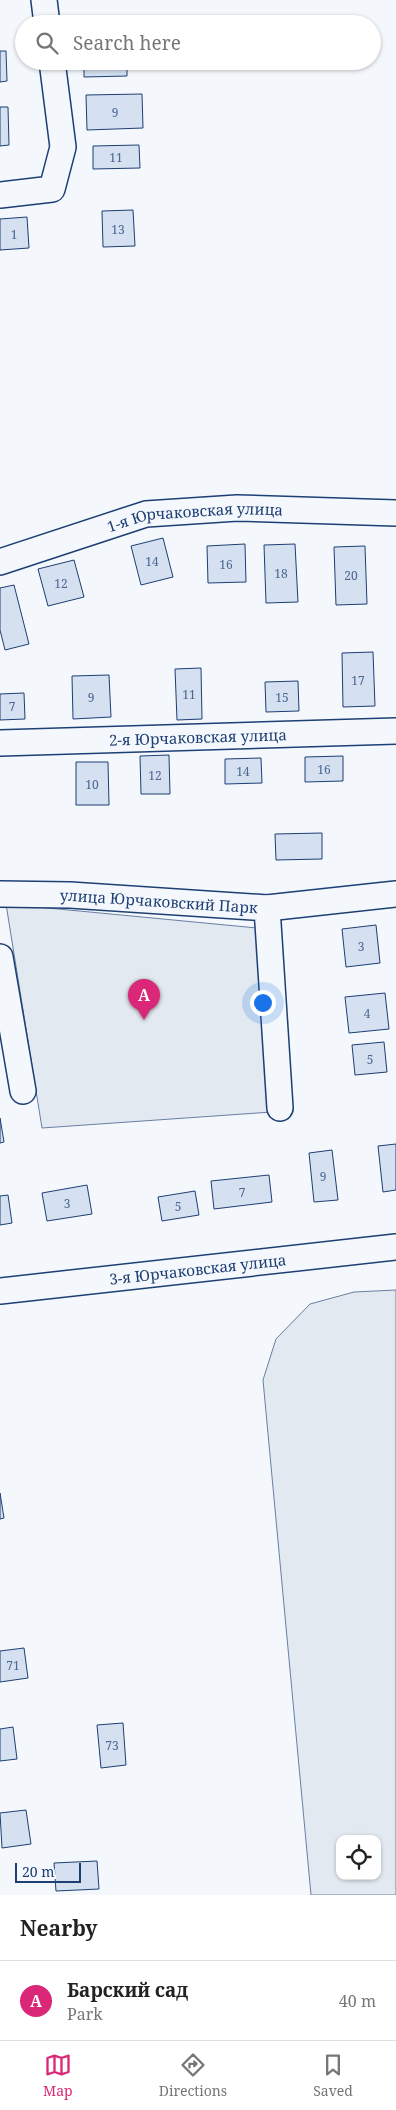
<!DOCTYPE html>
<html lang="en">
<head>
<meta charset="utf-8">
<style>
	body { margin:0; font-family:"Noto Serif",serif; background:#f6f6f6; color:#222 }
	.controls { position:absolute; right:15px; bottom:15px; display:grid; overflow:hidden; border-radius:10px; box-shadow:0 1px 4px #0004 }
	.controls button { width:45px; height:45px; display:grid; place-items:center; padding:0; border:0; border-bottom:1px solid #e0e0e0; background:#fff; color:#222; font:25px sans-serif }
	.scale { position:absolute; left:15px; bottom:12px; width:66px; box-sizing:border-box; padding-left:5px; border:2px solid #1d3f73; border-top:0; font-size:14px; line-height:18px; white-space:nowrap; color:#1d3f73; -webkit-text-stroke:4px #f4f7fb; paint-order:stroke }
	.you { position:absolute; left:262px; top:1002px; width:18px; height:18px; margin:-12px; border:4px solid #fff; border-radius:50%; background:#1a73e8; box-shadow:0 0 0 8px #1a73e833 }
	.badge { display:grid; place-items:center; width:32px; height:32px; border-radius:50%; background:#db2777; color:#fff; font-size:16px; font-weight:700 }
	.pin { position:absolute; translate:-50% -41px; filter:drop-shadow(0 1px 2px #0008) }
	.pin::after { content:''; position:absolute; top:26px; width:18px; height:15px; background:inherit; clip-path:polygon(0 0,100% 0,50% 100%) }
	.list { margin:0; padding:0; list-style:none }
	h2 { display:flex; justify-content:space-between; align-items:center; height:65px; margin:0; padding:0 20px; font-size:21px }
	h2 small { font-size:16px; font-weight:400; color:#767676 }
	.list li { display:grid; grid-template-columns:32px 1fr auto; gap:15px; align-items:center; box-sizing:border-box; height:80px; padding:0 20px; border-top:1px solid #e0e0e0 }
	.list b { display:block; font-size:19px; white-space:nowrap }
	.list p { margin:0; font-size:16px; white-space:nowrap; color:#767676 }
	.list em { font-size:16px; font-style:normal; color:#767676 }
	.icon { flex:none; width:28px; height:28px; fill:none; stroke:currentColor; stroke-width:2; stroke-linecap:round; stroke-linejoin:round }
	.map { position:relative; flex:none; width:396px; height:1895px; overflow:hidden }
	.search { position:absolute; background:#fff; box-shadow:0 1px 4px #0004; left:15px; right:15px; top:15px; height:55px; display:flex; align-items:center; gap:12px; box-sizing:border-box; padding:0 18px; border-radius:28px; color:#767676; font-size:19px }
	.sheet { height:145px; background:#fff }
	nav { display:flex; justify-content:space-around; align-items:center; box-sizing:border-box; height:70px; border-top:1px solid #e0e0e0; background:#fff; font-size:14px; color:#767676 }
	nav a { display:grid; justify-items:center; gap:2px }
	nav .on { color:#db2777 }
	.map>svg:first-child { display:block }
	.green { fill:#e3e9f0; stroke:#687fa3; fill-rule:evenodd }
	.building { fill:#d5e0f0; stroke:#1d3f73 }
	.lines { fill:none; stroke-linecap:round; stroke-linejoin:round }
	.minor-casing { stroke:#1d3f73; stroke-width:28 }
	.minor { stroke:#f4f7fb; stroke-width:25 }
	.labels { text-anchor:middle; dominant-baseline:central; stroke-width:4; stroke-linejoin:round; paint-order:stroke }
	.number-label { font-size:12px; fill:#4b6792 }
	.street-label { font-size:15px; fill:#1d3f73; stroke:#f4f7fb }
</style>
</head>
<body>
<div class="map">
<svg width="396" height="1895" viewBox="0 0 396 1895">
	<rect width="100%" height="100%" fill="#f4f7fb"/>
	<g class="green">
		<polygon points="6,904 257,928 272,1112 42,1128"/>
		<path d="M396 1290V1895H311L263 1380 276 1339 310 1304 354 1292ZM340 1839H377V1876H340Z"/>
	</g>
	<g class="building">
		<polygon points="0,51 6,51 7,81 0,82"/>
		<polygon points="84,61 127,61 127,76 84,77"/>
		<polygon points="142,94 143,128 87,130 86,95"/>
		<polygon points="0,107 8,107 9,145 0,146"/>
		<polygon points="139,145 140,168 93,169 93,146"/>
		<polygon points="133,210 135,246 103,247 102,211"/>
		<polygon points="27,217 29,248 0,250 0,219"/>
		<polygon points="163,538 173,577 141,585 131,546"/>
		<polygon points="245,544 246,582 208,583 207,546"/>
		<polygon points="295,544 298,602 266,603 264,545"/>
		<polygon points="365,546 367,604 336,605 334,547"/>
		<polygon points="74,560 84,597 48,606 38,569"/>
		<polygon points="14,585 29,644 5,650 0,630 0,588"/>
		<polygon points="373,652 375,706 343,707 342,653"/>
		<polygon points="201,668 202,719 177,720 175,669"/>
		<polygon points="109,675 111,717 73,719 72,676"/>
		<polygon points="298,681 299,711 266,712 265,682"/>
		<polygon points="24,693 25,719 0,720 0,694"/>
		<polygon points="169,755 170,794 141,794 140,756"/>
		<polygon points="343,756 343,781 305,782 305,757"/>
		<polygon points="261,758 262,783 225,784 225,759"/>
		<polygon points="76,762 108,762 109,805 76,805"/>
		<polygon points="322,833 322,859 276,860 275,834"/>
		<polygon points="376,925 380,963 346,967 342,929"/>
		<polygon points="385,993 389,1029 349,1033 345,997"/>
		<polygon points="384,1042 387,1072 355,1075 352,1045"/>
		<polygon points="0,1118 4,1142 0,1143"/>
		<polygon points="396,1144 396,1190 383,1192 378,1146"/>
		<polygon points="332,1150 338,1200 314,1202 309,1153"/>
		<polygon points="269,1175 272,1202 214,1209 211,1181"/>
		<polygon points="87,1185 92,1214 47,1221 42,1193"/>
		<polygon points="195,1191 199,1215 162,1221 158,1197"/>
		<polygon points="8,1195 12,1223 0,1225 0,1196"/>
		<polygon points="0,1493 4,1518 0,1519"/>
		<polygon points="24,1648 28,1678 0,1682 0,1651"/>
		<polygon points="123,1723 126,1765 101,1768 97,1725"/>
		<polygon points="13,1727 17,1759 0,1761 0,1729"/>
		<polygon points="26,1810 31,1844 2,1848 0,1813"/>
		<polygon points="97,1861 99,1889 56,1891 54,1863"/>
	</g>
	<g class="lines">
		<g class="minor-casing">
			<g id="minor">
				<polyline points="44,0 47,24"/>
				<polyline points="0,195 52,189 63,147 52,61"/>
				<path id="s1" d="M0 562 146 514 237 508 396 513"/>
				<path id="s2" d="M0 743 396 731"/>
				<path id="s3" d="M0 894 70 895 267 908 280 1108"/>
				<polyline points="267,908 396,894"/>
				<polyline points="0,957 23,1091"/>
				<path id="s4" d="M0 1291 396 1247"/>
			</g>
		</g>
		<use href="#minor" class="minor"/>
	</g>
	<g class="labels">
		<g class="number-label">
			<text x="115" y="112">9</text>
			<text x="116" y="157">11</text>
			<text x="118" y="229">13</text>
			<text x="14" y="234">1</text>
			<text x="152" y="561">14</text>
			<text x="226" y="564">16</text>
			<text x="281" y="573">18</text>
			<text x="351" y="575">20</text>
			<text x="61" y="583">12</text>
			<text x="358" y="680">17</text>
			<text x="189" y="694">11</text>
			<text x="91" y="697">9</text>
			<text x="282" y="697">15</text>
			<text x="12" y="706">7</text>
			<text x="324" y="769">16</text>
			<text x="243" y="771">14</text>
			<text x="155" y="775">12</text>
			<text x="92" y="784">10</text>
			<text x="361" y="946">3</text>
			<text x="367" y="1013">4</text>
			<text x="370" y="1059">5</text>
			<text x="323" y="1176">9</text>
			<text x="242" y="1192">7</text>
			<text x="67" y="1203">3</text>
			<text x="178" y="1206">5</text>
			<text x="13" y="1665">71</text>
			<text x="112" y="1745">73</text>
		</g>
		<g class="street-label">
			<text stroke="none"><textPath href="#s1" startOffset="202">1-я Юрчаковская улица</textPath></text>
			<text stroke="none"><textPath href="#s2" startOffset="198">2-я Юрчаковская улица</textPath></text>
			<text stroke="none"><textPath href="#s3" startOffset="159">улица Юрчаковский Парк</textPath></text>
			<text stroke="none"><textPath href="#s4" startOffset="199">3-я Юрчаковская улица</textPath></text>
		</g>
	</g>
</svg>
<div class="controls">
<button><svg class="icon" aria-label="locate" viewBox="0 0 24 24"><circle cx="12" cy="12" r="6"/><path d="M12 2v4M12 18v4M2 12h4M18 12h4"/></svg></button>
</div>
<div class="scale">20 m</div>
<div class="you"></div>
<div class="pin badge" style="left:144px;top:1020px">A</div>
<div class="search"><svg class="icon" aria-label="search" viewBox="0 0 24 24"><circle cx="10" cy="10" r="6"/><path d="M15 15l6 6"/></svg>Search here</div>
</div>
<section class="sheet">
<h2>Nearby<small></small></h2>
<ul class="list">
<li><span class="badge">A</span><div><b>Барский сад</b><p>Park</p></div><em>40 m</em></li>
</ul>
</section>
<nav>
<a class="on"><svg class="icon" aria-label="map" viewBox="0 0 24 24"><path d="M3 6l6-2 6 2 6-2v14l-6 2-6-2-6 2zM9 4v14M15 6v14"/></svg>Map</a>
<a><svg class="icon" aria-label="directions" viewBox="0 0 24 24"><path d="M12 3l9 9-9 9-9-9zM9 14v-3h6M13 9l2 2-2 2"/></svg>Directions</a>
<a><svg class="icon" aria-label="saved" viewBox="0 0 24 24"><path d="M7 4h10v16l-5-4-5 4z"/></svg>Saved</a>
</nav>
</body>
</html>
